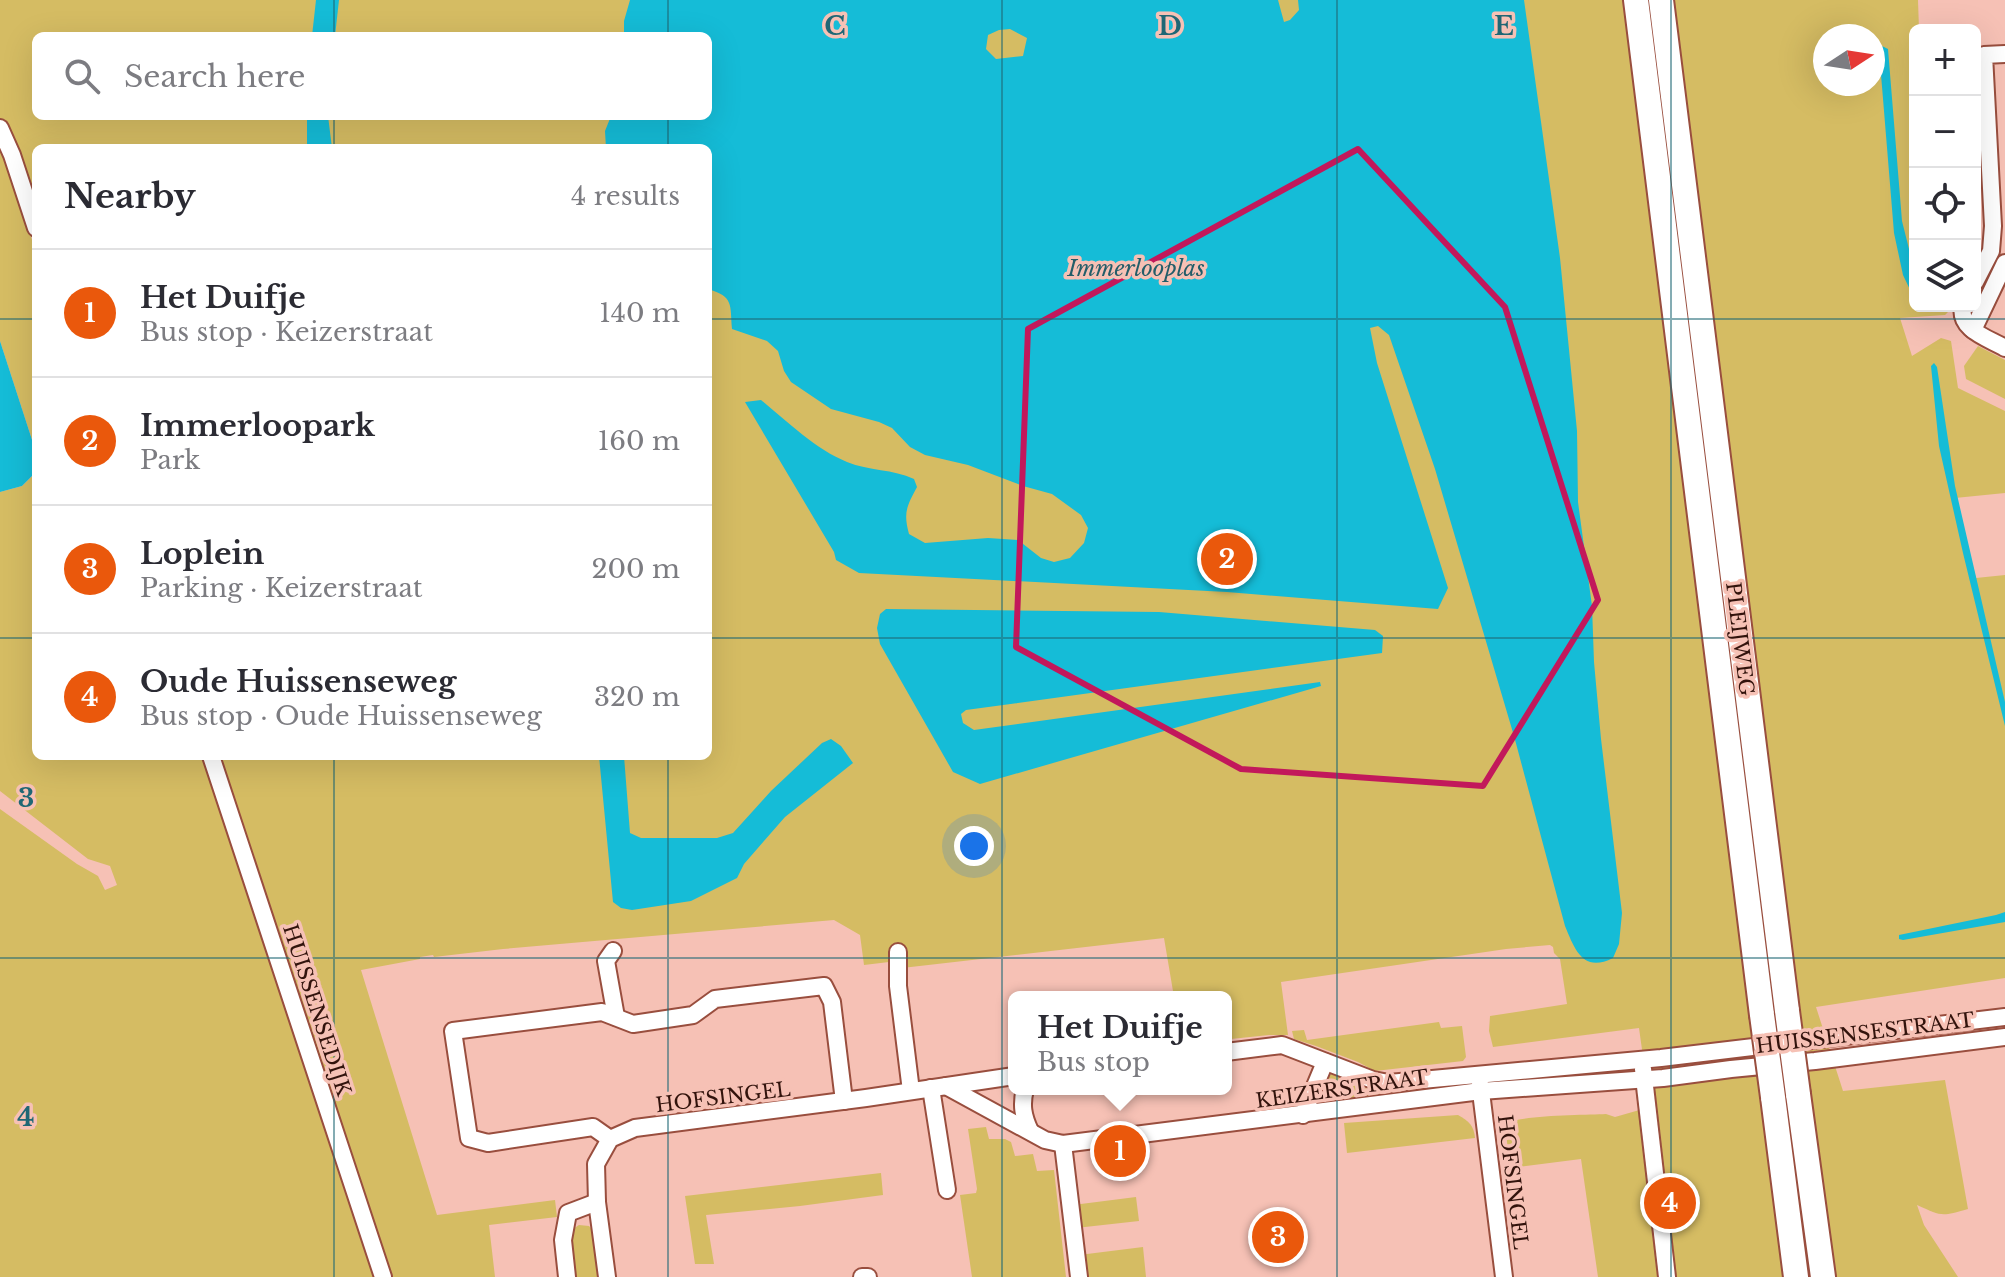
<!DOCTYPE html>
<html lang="en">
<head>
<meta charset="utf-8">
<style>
	body { margin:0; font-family:"Libre Baskerville",serif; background:#f2f2f3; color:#2b2b33 }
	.controls { position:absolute; right:24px; top:24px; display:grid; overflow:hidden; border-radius:12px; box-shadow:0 8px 32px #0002 }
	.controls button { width:72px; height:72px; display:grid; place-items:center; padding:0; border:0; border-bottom:2px solid #e1e1e2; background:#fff; color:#2b2b33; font:40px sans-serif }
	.compass { position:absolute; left:1813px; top:24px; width:72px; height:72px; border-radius:50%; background:#fff; box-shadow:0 8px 32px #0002; rotate:78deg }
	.you { position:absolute; left:974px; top:846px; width:28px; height:28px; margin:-20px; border:6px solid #fff; border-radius:50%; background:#1a73e8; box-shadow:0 0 0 12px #1a73e833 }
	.badge { display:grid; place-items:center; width:52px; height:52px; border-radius:50%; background:#ea580c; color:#fff; font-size:26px; font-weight:700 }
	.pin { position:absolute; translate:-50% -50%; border:4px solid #fff; box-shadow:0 2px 8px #0006 }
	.popup { position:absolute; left:1008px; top:991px; width:224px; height:104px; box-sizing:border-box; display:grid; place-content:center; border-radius:12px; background:#fff; filter:drop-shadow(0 2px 6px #0005); font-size:26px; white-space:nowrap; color:#7c7c81 }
	.popup b { font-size:30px; color:#2b2b33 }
	.popup::after { content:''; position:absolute; left:50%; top:100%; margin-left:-16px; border:16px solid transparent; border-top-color:#fff }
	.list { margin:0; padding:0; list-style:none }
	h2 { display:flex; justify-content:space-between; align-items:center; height:104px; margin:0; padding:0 32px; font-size:34px }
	h2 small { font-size:26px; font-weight:400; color:#7c7c81 }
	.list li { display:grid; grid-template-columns:52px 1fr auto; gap:24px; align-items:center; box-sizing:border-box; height:128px; padding:0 32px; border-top:2px solid #e1e1e2 }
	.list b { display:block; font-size:30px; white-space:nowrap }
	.list p { margin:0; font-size:26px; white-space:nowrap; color:#7c7c81 }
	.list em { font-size:26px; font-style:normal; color:#7c7c81 }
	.icon { flex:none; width:44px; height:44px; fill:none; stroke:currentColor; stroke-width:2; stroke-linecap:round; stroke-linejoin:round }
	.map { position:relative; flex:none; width:2005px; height:1277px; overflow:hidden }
	.search { position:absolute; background:#fff; box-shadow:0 8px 32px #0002; left:32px; top:32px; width:680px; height:88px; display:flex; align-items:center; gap:20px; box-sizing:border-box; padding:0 28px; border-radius:12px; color:#7c7c81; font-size:30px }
	.panel { position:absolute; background:#fff; box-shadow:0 8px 32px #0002; left:32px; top:144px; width:680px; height:616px; border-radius:12px }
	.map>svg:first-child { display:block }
	.green { fill:#d5bc63; fill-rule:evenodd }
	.water { fill:#15bcd7; fill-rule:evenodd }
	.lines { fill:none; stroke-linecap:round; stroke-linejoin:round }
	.minor-casing { stroke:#994e3e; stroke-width:20 }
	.highway-casing { stroke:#994e3e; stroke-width:28 }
	.minor { stroke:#fff; stroke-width:16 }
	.highway { stroke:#fff; stroke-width:24 }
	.highway-bridge-casing { stroke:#994e3e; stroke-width:28; stroke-linecap:butt }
	.highway-bridge { stroke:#fff; stroke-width:24 }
	.marked { fill:none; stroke:#c2185b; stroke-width:6; stroke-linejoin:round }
	.grid { fill:none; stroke:#1f6775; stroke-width:2; stroke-opacity:0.55 }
	.labels { text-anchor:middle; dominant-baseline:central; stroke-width:7; stroke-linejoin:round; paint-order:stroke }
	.street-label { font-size:20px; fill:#32130c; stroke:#f6c1b5 }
	.water-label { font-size:22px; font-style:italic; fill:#235d69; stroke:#f6c1b5 }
	.grid-label { font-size:26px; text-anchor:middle; font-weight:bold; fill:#1f6775; stroke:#f6c1b5; stroke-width:7; stroke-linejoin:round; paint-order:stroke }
</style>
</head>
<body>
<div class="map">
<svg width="2005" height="1277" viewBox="0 0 2005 1277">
	<rect width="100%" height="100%" fill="#f6c1b5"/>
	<g class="green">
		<path d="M0 0H1918L1919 30H1915V306H1951L1948 312 1945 315 1900 318 1912 356 1941 338 1951 341 1958 388 2005 411V493L1955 498 1976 578 2005 575V978L1816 1007 1843 1091 1945 1080 1968 1209C1940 1217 1942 1216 1917 1205L1924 1225 1958 1277H1598L1581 1159 1510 1168 1505 1124C1518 1115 1585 1115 1606 1114L1615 1117 1650 1107 1639 1028 1493 1047 1489 1031 1490 1016 1567 1004 1560 959 1554 953 1553 947 1550 945 1506 949 1281 982 1288 1035H1269L1231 1039 1230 1034H1226V997H1174L1164 938 902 968 898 958 890 953 889 962 864 965 860 935 834 920 503 949 434 957 433 955 420 957V959L361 970 437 1215 555 1200 557 1217 489 1225 495 1277H389L215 756H708V148H36V214L0 128ZM36 36H708V116H36ZM1825 36H1873V84H1825Z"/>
		<polygon points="0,149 36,251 36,467 35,449 0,341"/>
		<polygon points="1978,346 2005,360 2005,399 1966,379 1964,366"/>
		<polygon points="36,472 36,756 203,756 326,1134 376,1277 0,1277 0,809 77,864 98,876 105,890 117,885 110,866 88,859 0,791 0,492 22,486"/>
		<polygon points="1439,1022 1441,1028 1462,1026 1466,1057 1463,1061 1375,1071 1358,1062 1316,1046 1294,1039 1292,1031 1304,1030 1307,1040"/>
		<polygon points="1331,1074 1367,1089 1393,1090 1443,1084 1444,1092 1319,1106 1318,1093"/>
		<path d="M1458 1115C1469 1121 1474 1126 1475 1138L1347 1153 1344 1123Z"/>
		<polygon points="986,1127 989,1139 1005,1139 1011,1142 1015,1156 1033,1154 1037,1171 1054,1170 1066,1277 972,1277 960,1195 976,1193 977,1189 968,1129"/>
		<polygon points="881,1173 883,1195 800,1206 706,1215 714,1264 695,1264 685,1196"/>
		<polygon points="1136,1197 1139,1221 1076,1228 1073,1205"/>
		<polygon points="579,1225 589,1226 596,1234 602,1277 575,1277 571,1235 573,1229"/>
		<polygon points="1143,1247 1146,1277 1082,1277 1079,1255"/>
	</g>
	<g class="water">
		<polygon points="316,0 339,0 335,36 312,36"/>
		<path d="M630 0H1278L1284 22 1290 20 1299 10 1298 0H1524L1560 258 1577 431 1578 502 1592 606 1594 662 1601 739 1622 913 1619 944 1613 958C1583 973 1575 950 1565 926L1514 736 1435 469 1389 335 1378 326 1370 328 1377 363 1448 588 1438 609 1227 592 859 573 836 560 834 552 745 402 761 400C788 422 815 449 847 462 869 471 893 469 914 479L917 487C907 506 903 512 909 534L925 543 988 538 1018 540 1041 558 1054 562 1070 558 1084 543 1088 528 1081 515 1052 494 1023 486 968 465 925 455 910 447 892 428 879 422 831 409 791 382 784 371 778 351 767 341 732 329C730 304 734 297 708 289V148H606L605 131 611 116H708V36H624V21ZM1010 29 1027 38 1023 56 996 59 986 49 988 35 999 30Z"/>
		<polygon points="1882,46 1888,49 1902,221 1915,273 1915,296 1913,296 1903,275 1894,233 1879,50"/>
		<polygon points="307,116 328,116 332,148 307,148"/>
		<polygon points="0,341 35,449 36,472 22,486 0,492"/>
		<polygon points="1934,363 1937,367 1955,486 2005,702 2005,726 1963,553 1939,446 1931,366"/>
		<polygon points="886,609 1159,612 1375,630 1383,636 1382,653 966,710 961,714 963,723 974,730 1320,682 1321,686 980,784 953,772 880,644 877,628 880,614"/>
		<polygon points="831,739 841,746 853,763 785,817 744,864 737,878 691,901 632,910 621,908 613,902 599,756 624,756 630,833 641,838 717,838 733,833 771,791 822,743"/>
		<polygon points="2005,912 2005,922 1903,940 1899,939 1899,935 1996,915"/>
	</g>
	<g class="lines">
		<g class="minor-casing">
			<g id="minor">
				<polyline points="0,128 12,155 36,228"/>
				<polyline points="1975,282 1991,251 1993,226 1984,55 2005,54"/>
				<path d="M1963 306C1958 330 1988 338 2005 348"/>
				<polyline points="1973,330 2005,263"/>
				<polyline points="211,756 383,1277"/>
				<polyline points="613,951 606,961 616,1017"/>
				<polyline points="898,952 898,986 911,1091"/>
				<polyline points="1226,1052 1282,1045 1373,1080 1389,1083 1661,1058 2005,1017"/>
				<polyline points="1643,1069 1667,1277"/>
				<polyline points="1480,1084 1504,1277"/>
				<polyline points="946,1086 1045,1140 1063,1144 1481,1091 1663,1078 1731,1069 1815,1061 2005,1037"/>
				<polyline points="931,1088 947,1190"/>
				<path d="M1025 1089C1021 1105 1023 1116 1030 1131"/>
				<polyline points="1303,1115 1325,1062"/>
				<polyline points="610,1139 593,1127 488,1143 469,1138 453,1031 602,1012 633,1024 693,1015 715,999 824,986 832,1002 844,1101"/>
				<polyline points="1063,1144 1079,1277"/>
				<polyline points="567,1277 563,1240 568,1213 597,1202"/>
				<polyline points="607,1277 597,1202 596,1164 610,1139 635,1128 866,1098 1014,1076"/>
				<polyline points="862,1277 868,1277"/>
			</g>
		</g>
		<g class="highway-casing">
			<g id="highway">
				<polyline points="1636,0 1762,1015"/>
				<polyline points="1661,0 1787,1011"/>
				<polyline points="1798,1094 1823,1277"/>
				<polyline points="1773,1097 1796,1277"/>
			</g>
		</g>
		<use href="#minor" class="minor"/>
		<use href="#highway" class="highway"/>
		<g class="highway-bridge-casing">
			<g id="highway-bridge">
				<polyline points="1787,1011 1798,1094"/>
				<polyline points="1762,1015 1773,1097"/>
			</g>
		</g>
		<use href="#highway-bridge" class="highway-bridge"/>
	</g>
	<path class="marked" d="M1358 149 1505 307 1598 600 1483 786 1241 769 1016 647 1028 329Z"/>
	<path class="grid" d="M334 0V36M668 0V36M1002 0V1277M1337 0V1277M1671 0V1277M334 116V148M668 116V148M0 319H36M708 319H2005M0 638H36M708 638H2005M334 756V1277M668 756V1277M0 958H2005"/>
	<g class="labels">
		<g class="street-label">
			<text transform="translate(1740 639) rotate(83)">PLEIJWEG</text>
			<text transform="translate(317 1010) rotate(72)">HUISSENSEDIJK</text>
			<text transform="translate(1865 1033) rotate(-7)">HUISSENSESTRAAT</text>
			<text transform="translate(1342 1089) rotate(-8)">KEIZERSTRAAT</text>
			<text transform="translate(723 1097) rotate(-7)">HOFSINGEL</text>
			<text transform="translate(1513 1182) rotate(83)">HOFSINGEL</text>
		</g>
		<g class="water-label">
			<text x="1136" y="268">Immerlooplas</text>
		</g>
	</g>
	<g class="grid-label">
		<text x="835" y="35">C</text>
		<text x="1170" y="35">D</text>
		<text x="1504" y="35">E</text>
		<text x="26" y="807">3</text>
		<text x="26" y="1126">4</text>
	</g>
</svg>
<div class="controls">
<button>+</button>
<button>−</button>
<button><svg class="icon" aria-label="locate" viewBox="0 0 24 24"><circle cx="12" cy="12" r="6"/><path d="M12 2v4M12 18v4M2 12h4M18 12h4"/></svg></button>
<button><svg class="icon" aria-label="layers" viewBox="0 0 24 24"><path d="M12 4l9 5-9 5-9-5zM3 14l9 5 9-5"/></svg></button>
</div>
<svg class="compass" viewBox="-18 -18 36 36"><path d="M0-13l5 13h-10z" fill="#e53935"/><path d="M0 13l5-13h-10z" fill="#7c7c81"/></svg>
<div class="you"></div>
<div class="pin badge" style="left:1120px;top:1151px">1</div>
<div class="popup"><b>Het Duifje</b>Bus stop</div>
<div class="pin badge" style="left:1227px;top:559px">2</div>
<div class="pin badge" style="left:1278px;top:1237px">3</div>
<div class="pin badge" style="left:1670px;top:1203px">4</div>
<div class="search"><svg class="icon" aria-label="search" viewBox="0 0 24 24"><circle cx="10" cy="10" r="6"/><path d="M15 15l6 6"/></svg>Search here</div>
<section class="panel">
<h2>Nearby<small>4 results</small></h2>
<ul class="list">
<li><span class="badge">1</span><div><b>Het Duifje</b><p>Bus stop · Keizerstraat</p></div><em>140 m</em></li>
<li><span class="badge">2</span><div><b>Immerloopark</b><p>Park</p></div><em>160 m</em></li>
<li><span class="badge">3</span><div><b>Loplein</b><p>Parking · Keizerstraat</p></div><em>200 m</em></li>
<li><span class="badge">4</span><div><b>Oude Huissenseweg</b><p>Bus stop · Oude Huissenseweg</p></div><em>320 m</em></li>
</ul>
</section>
</div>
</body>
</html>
